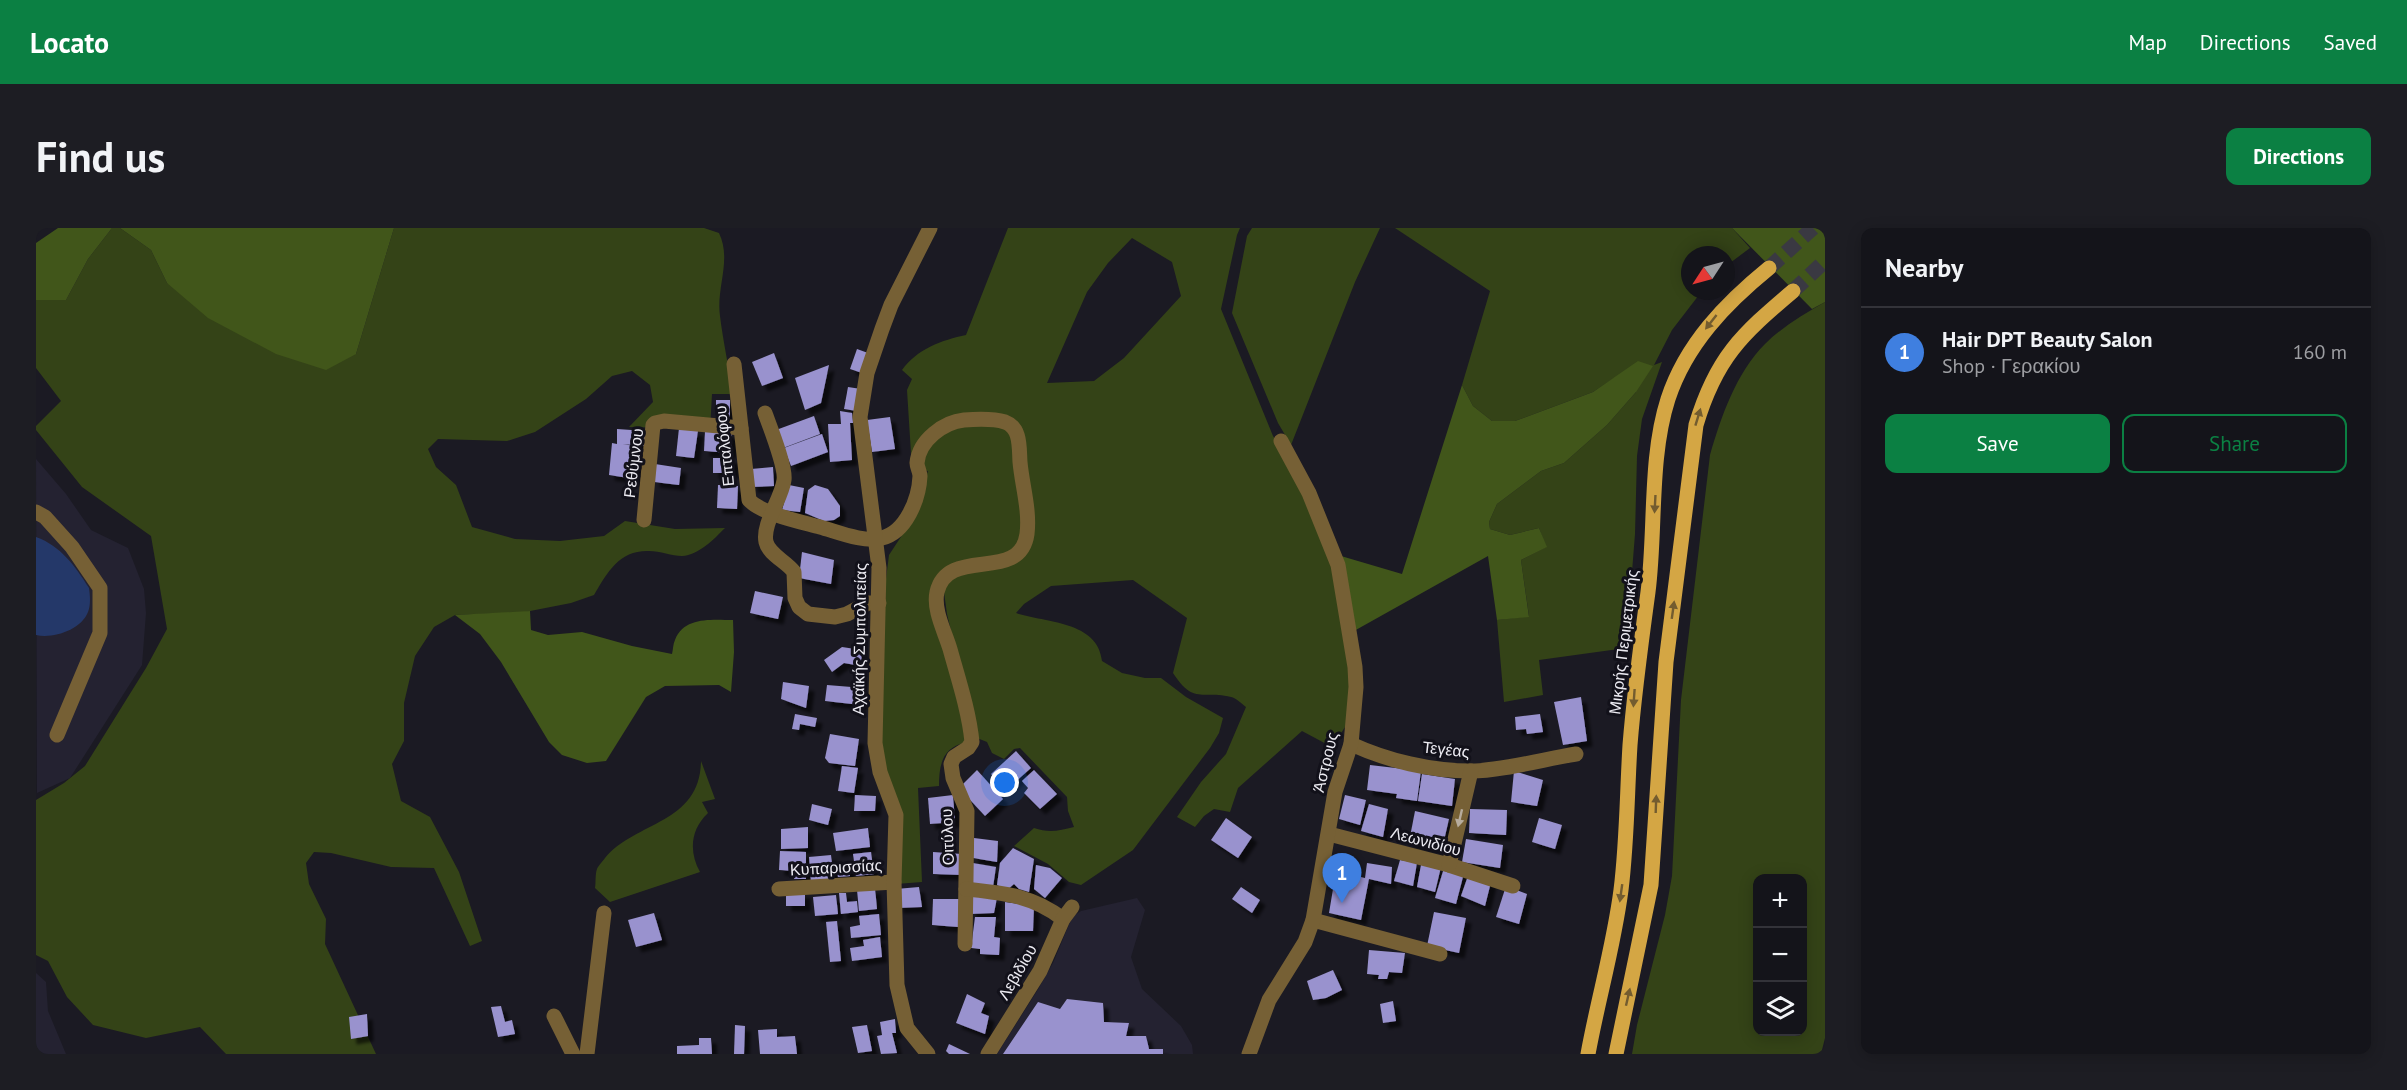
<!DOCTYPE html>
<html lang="en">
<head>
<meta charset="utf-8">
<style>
	body { margin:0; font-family:"PT Sans",sans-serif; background:#1d1d23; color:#f1f3f6 }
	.controls { position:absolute; right:18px; bottom:18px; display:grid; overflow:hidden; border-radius:12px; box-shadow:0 3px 15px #0003 }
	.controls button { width:54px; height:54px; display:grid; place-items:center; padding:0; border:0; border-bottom:2px solid #333339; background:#14141a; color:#f1f3f6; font:30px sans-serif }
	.compass { position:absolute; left:1645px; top:18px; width:54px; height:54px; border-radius:50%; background:#14141a; box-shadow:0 3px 15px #0003; rotate:234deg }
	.you { position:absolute; left:969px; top:555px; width:21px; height:21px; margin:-15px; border:4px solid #fff; border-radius:50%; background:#1a73e8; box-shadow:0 0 0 9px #1a73e833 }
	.badge { display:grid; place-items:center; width:39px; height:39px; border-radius:50%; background:#0b8043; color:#fff; font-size:20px; font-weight:700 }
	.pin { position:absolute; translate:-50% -50px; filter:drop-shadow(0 2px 3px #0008) }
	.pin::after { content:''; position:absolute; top:32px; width:21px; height:18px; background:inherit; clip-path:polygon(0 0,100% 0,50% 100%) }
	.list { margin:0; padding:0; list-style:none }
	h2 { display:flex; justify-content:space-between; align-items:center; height:78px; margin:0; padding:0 24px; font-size:26px }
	h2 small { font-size:20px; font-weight:400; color:#9d9ea2 }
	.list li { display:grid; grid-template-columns:39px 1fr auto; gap:18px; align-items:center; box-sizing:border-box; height:90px; padding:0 24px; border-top:2px solid #333339 }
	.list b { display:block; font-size:22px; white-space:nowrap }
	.list p { margin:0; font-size:20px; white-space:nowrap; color:#9d9ea2 }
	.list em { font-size:20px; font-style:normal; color:#9d9ea2 }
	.actions { display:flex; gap:12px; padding:18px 24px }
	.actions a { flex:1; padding:14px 0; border:2px solid #0b8043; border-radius:12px; text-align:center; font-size:21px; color:#0b8043 }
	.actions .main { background:#0b8043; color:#fff }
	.icon { flex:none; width:33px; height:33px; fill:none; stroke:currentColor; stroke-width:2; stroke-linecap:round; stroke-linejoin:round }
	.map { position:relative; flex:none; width:1789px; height:826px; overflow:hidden; border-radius:12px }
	header { display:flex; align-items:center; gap:36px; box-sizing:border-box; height:84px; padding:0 30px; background:#0b8043; color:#fff }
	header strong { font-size:28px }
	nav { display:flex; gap:33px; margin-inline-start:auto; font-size:21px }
	.intro { display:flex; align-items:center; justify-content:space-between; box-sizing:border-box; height:144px; padding:0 36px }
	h1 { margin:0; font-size:42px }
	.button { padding:15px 27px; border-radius:12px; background:#0b8043; color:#fff; font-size:21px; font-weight:700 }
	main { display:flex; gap:36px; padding:0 36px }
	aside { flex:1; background:#14141a; border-radius:12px; box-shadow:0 3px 15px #0003 }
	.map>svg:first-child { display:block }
	.built { fill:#242231 }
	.green { fill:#344317; fill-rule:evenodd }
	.forest { fill:#41561a }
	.water { fill:#243869 }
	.building { fill:#9992ce; filter:url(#shadow) }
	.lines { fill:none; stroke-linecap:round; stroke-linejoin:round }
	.major-tunnel { stroke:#3a3942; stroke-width:15; stroke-dasharray:15 8; stroke-linecap:butt }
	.minor { stroke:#766035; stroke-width:15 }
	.major { stroke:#d4a644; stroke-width:15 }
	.oneway { fill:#735c2f }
	.oneway2 { fill:#b7ac9d }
	.labels { text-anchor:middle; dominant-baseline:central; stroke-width:6; stroke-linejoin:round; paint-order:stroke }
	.street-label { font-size:16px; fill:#ecebf2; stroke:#12111a }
</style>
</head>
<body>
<header>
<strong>Locato</strong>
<nav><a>Map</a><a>Directions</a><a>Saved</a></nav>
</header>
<div class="intro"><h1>Find us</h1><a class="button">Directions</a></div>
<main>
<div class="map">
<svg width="1789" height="826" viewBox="0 0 1789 826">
	<defs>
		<filter id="shadow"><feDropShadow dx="5.5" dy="5.5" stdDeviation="1.5" flood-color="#0009"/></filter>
	</defs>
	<rect width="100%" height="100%" fill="#1b1a23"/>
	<g class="built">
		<polygon points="0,231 30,266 55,302 92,320 108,361 110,385 106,437 34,550 1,565"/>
		<polygon points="1101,670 1109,682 1095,729 1106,761 1145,798 1156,817 1157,826 961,826 1001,763 1017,735 1034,694 1039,687 1045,683"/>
		<polygon points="0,745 10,754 12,783 30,826 0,826"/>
	</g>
	<g class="green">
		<path d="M76 0H84L115 22 131 55 320 126 358 0H668L683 5C696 32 680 59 684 88 687 113 693 140 697 166H676L674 201 593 199 617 174 614 157 596 143 576 148 550 171 499 204 471 213 402 211 392 221 400 239 420 257 436 299 479 311 524 313 568 308 589 293 639 301 689 300C678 311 663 327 646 328 636 328 624 323 613 323 584 322 572 343 558 367L535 375 489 384 419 387 398 399 379 428 368 475V513L356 536 365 573 394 589 423 644 446 713 434 718 398 640 355 639 295 625 278 624 270 635 273 656 290 691 289 716 340 826H190L164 799 110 810 57 797 31 769 12 733 0 727V572L28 555 49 538 110 440 131 401 115 308 46 259 0 202V198L25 173 0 140V72H30L52 31Z"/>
		<path d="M972 0H1204L1201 7 1185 81 1237 208 1253 231 1294 318 1316 444 1311 496 1296 519 1266 503 1202 560 1194 584 1178 581 1168 588 1159 599 1141 589 1165 554 1190 526 1210 479C1206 476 1200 470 1195 469 1165 462 1158 477 1137 445L1151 390 1097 352 1015 358 988 376 980 385C1010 395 1062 393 1066 433L1086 445 1109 450H1125L1150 469 1187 490 1183 505 1174 520 1097 622 1045 657 1033 654 1012 636 978 618 998 600C1012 605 1023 603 1038 599L1032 583 1031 569 984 520 978 521 968 531 956 525 951 514 941 510 911 386 908 364 900 353 931 514C907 519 903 535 903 558L882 560 886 654 860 656 861 621 844 520 850 351 853 327 874 295 892 243 876 241 871 162 876 151 866 142C881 121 906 112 930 107ZM1096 10 1136 34 1145 68 1088 130 1058 153 1011 155 1051 64 1072 35Z"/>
		<polygon points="1216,0 1344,0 1319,54 1255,217 1242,195 1196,85 1211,8"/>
		<polygon points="1359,0 1696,0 1714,20 1690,38 1690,27 1654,27 1654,63 1666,63 1636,102 1618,137 1626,134 1606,191 1601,228 1599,306 1590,420 1503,432 1507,467 1468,474 1461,392 1493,388 1485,332 1510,319 1503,300 1474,307 1454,301 1453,294 1461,276 1505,243 1528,235 1571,197 1600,164 1578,150 1557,164 1479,193 1456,193 1437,178 1426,157 1454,63"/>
		<path d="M1789 74V810L1785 826H1596L1601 797 1629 687 1636 648 1645 472 1674 227C1685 189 1700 145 1729 116 1746 99 1768 86 1789 74ZM1722 650H1766V804H1722Z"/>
		<path d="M665 533 679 571 666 574 672 585C654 602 653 624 664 644L574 674 559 660C560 655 559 646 561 641 562 638 567 633 569 630 600 593 664 596 665 533Z"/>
	</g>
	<g class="forest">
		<polygon points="22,0 76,0 52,31 30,72 0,72 0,15"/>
		<polygon points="84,0 358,0 320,126 290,142 240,126 172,90 131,55 115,22"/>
		<polygon points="1696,0 1789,0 1789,74 1776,81"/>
		<polygon points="1602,133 1617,138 1600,164 1571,197 1528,235 1505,243 1461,276 1453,294 1454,301 1474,307 1503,300 1511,319 1485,332 1493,389 1461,392 1452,328 1318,403 1305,328 1366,346 1426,157 1437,178 1456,193 1479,193 1557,164"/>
		<path d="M494 383 495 402 512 407 546 404 596 418 636 426C637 422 637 416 639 412 648 388 677 392 697 392L698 424 695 464 683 457 629 458 610 469 570 533 551 535 526 527 513 514 465 434 444 406 419 387Z"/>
	</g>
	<path class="water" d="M0 309C25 318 39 338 53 360 54 367 55 377 52 384 45 402 17 411 0 407Z"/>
	<g class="building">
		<polygon points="821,121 832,125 826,145 814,141"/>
		<polygon points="738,125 747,150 726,158 716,134"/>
		<polygon points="793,137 785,175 769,182 759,150"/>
		<polygon points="812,159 825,161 821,183 808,181"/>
		<rect x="680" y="172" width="14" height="21"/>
		<polygon points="804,183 816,185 817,195 814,195 816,232 794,234 792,196 805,196"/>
		<polygon points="778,188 784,206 747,220 740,202"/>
		<polygon points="854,189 859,221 836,224 831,192"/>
		<polygon points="643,200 662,203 658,230 640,228"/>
		<polygon points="581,201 610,203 609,218 587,216 603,219 599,251 573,247 576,215 581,216"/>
		<polygon points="669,203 696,205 695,225 668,223"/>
		<polygon points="786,206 792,224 755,238 748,220"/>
		<rect x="677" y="230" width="20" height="15"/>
		<polygon points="619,236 645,240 643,257 618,254"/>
		<polygon points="737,239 738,258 716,259 715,241"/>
		<polygon points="682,257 702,258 701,281 681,280"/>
		<polygon points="753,257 768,260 764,284 746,282"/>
		<polygon points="779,257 792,261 804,278 804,288 798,292 788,293 769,285 772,262"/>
		<polygon points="766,324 798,332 795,356 763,350"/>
		<polygon points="719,363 747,369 742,391 714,385"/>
		<polygon points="806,419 826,422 825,438 808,435 796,444 788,432"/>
		<polygon points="747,454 773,458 770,480 745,471"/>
		<polygon points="791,457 828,460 825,477 789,473"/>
		<polygon points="1545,469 1551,513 1527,517 1518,474"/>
		<polygon points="759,486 781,490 779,499 764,496 763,502 756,501"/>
		<polygon points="1504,486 1507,504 1491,506 1490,501 1480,502 1479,489"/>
		<polygon points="794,506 823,511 819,538 793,535 789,530"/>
		<polygon points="980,523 995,540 970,562 955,546"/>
		<polygon points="1334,537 1385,543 1381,573 1360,570 1361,566 1331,562"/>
		<polygon points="806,538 822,540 818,565 802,563"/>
		<polygon points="941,542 967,571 949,588 923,560"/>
		<polygon points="998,542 1021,566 1004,581 988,565 992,560 986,553"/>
		<polygon points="1478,543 1507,552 1501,578 1475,574"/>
		<polygon points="1386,546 1419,551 1416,578 1382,573"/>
		<polygon points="819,567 840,568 839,583 818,583"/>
		<polygon points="917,567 919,594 894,596 892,570"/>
		<polygon points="1309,567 1330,572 1324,597 1303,591"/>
		<polygon points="776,576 796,581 792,597 773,592"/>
		<polygon points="1333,576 1352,581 1347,609 1325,603"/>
		<polygon points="1434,581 1471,582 1470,607 1433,605"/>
		<polygon points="1379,583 1413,591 1406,621 1373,614"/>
		<polygon points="1190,590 1216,609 1202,630 1175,612"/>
		<polygon points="1503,590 1526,597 1519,621 1496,614"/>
		<polygon points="772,599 772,620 745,621 745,601"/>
		<polygon points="832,600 834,619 800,623 797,605"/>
		<polygon points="938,610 962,613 961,634 937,630"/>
		<polygon points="1430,611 1467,617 1464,640 1426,634"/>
		<polygon points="977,620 998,631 993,664 983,661 978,656 971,662 961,657 964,635"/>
		<polygon points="744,623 770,624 770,651 758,651 758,643 743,642"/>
		<polygon points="835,624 838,646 820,648 817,626"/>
		<polygon points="897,624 926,626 926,647 897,646"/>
		<polygon points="795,627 798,652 775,654 773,629"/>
		<polygon points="1364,632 1381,635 1377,658 1358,653"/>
		<polygon points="813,634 814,648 802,649 800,636"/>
		<polygon points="937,635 960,639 957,659 936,656"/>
		<polygon points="1331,635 1356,639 1355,656 1333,651 1325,692 1293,685 1300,643 1329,650"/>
		<polygon points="1000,637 1014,640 1026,650 1009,670 998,661"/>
		<polygon points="1385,637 1405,639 1399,664 1381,659"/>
		<polygon points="1408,640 1428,645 1420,676 1399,670"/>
		<polygon points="1433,645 1455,654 1449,678 1425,668"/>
		<polygon points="1470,658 1491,666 1483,696 1460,689"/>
		<polygon points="883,659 886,679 862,680 860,661"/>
		<polygon points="1205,659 1224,672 1216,685 1196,671"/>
		<polygon points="839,660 841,681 823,683 821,662"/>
		<rect x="750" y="665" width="19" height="13"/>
		<polygon points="803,665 810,665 811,674 821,673 822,684 805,686"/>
		<polygon points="800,667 802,686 779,688 777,669"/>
		<polygon points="935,667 961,670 958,685 935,686"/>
		<polygon points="897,671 923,671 922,699 896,697"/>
		<polygon points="969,674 998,678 997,703 969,703"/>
		<polygon points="1398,684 1430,690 1423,725 1391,718"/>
		<polygon points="618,685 626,712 600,719 592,692"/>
		<polygon points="843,686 845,707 815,710 814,699 824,697 823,688"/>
		<polygon points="939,689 960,689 958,709 964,710 963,727 944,726 944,721 935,720"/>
		<polygon points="801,693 805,733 794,734 790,694"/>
		<polygon points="844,709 846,729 816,733 814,720 828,718 827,712"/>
		<polygon points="1333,722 1369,725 1366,745 1353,744 1351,751 1342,751 1343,747 1331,746"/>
		<polygon points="1297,742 1306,762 1290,770 1277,772 1271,753"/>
		<polygon points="931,766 949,775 945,785 953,788 949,806 920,795"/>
		<polygon points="1031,771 1067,775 1068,794 1093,795 1090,808 1110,808 1113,821 1127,821 1127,826 967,826 1002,774 1024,781"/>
		<polygon points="1357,773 1360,793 1347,795 1344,776"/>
		<polygon points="465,778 469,794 476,792 479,806 462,809 455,779"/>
		<polygon points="331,786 332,808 315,811 313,789"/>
		<polygon points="859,791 860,805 856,805 861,825 845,826 841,808 846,807 844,794"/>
		<polygon points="699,797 709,798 708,826 698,826"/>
		<polygon points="831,797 836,823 822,825 816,799"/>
		<polygon points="741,801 741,809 759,808 761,826 724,826 722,802"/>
		<polygon points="663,810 675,810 676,826 641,826 641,818 663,817"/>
		<polygon points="913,816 934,826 913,826 910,823"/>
	</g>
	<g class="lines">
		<g class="major-tunnel">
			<polyline points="1733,40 1777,0"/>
			<polyline points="1757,63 1789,33"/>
		</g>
		<g class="minor">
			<path d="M698 136 713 272C726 286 766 294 784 299 802 304 828 315 846 310 870 304 883 271 884 248 884 244 881 239 881 235 883 212 908 194 928 192 941 191 956 190 969 194 985 200 983 219 984 234 986 257 994 282 991 306 984 356 912 317 901 364 897 382 909 404 914 421 922 450 933 483 936 514L932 520 918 529 915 536 917 550 931 583 929 716"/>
			<path d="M729 185C734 199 750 239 748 252 746 270 726 296 730 314 733 327 750 333 758 344L759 370 763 379 772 386 799 389 811 386 832 375H843"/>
			<polyline points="0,284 9,289 36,319 64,360 64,405 21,507"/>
			<polyline points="608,292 617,197 619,195 628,193 705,200"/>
			<path d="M1315 516C1352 533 1395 543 1435 543 1465 543 1509 531 1540 526"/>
			<polyline points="1293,606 1413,637 1477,658"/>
			<polyline points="1413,637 1435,543"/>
			<polyline points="743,661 858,654"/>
			<path d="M930 661C967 665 996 667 1027 691"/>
			<polyline points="1277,692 1404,726"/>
			<polyline points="518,788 537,826"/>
			<polyline points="551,826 568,685"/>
			<polyline points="892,826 871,800 861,757 858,654 860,587 844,544 839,515 843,340 824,189 831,145 846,101 855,77 894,0"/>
			<polyline points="952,826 1004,743 1027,691 1036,679"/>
			<polyline points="1213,826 1233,772 1269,714 1277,692 1299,564 1315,516 1320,459 1319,439 1302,337 1273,265 1245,213"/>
		</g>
		<g class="major">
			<path d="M1552 826C1562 771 1578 717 1585 662 1591 614 1591 566 1594 517 1598 466 1605 415 1612 364 1620 302 1613 230 1632 171 1650 116 1690 75 1733 40"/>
			<path d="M1580 826 1615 657 1630 434 1660 197C1680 130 1705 107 1757 63"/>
		</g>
	</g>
	<defs><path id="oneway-solid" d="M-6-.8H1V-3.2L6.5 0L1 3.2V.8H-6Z" transform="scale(1.5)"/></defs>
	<g class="oneway">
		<use href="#oneway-solid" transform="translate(1675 94) rotate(128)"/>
		<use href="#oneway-solid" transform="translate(1662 189) rotate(-73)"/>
		<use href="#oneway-solid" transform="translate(1619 276) rotate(93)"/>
		<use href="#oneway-solid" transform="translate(1637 382) rotate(-82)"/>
		<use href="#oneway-solid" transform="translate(1598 470) rotate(94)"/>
		<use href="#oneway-solid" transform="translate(1620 576) rotate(-88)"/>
		<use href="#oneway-solid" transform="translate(1585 665) rotate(98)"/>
		<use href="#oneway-solid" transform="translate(1592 769) rotate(-77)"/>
	</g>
	<use class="oneway2" href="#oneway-solid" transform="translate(1424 590) rotate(103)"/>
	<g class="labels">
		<g class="street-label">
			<text transform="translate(688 218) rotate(-96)">Επταλόφου</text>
			<text transform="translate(597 235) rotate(-83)">Ρεθύμνου</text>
			<text transform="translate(823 411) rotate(-89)">Αχαϊκής Συμπολιτείας</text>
			<text transform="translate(1587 414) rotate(-83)">Μικρής Περιμετρικής</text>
			<text transform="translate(1410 521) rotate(6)">Τεγέας</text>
			<text transform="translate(1289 534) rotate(-76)">Άστρους</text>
			<text transform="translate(911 609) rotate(-92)">Οιτύλου</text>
			<text transform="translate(1390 613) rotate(15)">Λεωνιδίου</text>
			<text transform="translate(800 639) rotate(-3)">Κυπαρισσίας</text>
			<text transform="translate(981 744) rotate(-60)">Λεβιδίου</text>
		</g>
	</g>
</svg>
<div class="controls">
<button>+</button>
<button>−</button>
<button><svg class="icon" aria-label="layers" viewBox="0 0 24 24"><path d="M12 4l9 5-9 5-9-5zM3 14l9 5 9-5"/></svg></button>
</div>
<svg class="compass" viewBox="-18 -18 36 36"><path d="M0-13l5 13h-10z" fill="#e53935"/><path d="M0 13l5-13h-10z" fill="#9d9ea2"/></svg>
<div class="you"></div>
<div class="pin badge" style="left:1306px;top:675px;background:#3f7fe0">1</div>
</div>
<aside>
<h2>Nearby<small></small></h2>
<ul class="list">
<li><span class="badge" style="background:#3f7fe0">1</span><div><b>Hair DPT Beauty Salon</b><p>Shop · Γερακίου</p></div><em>160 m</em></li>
</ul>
<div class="actions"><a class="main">Save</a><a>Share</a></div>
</aside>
</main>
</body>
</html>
